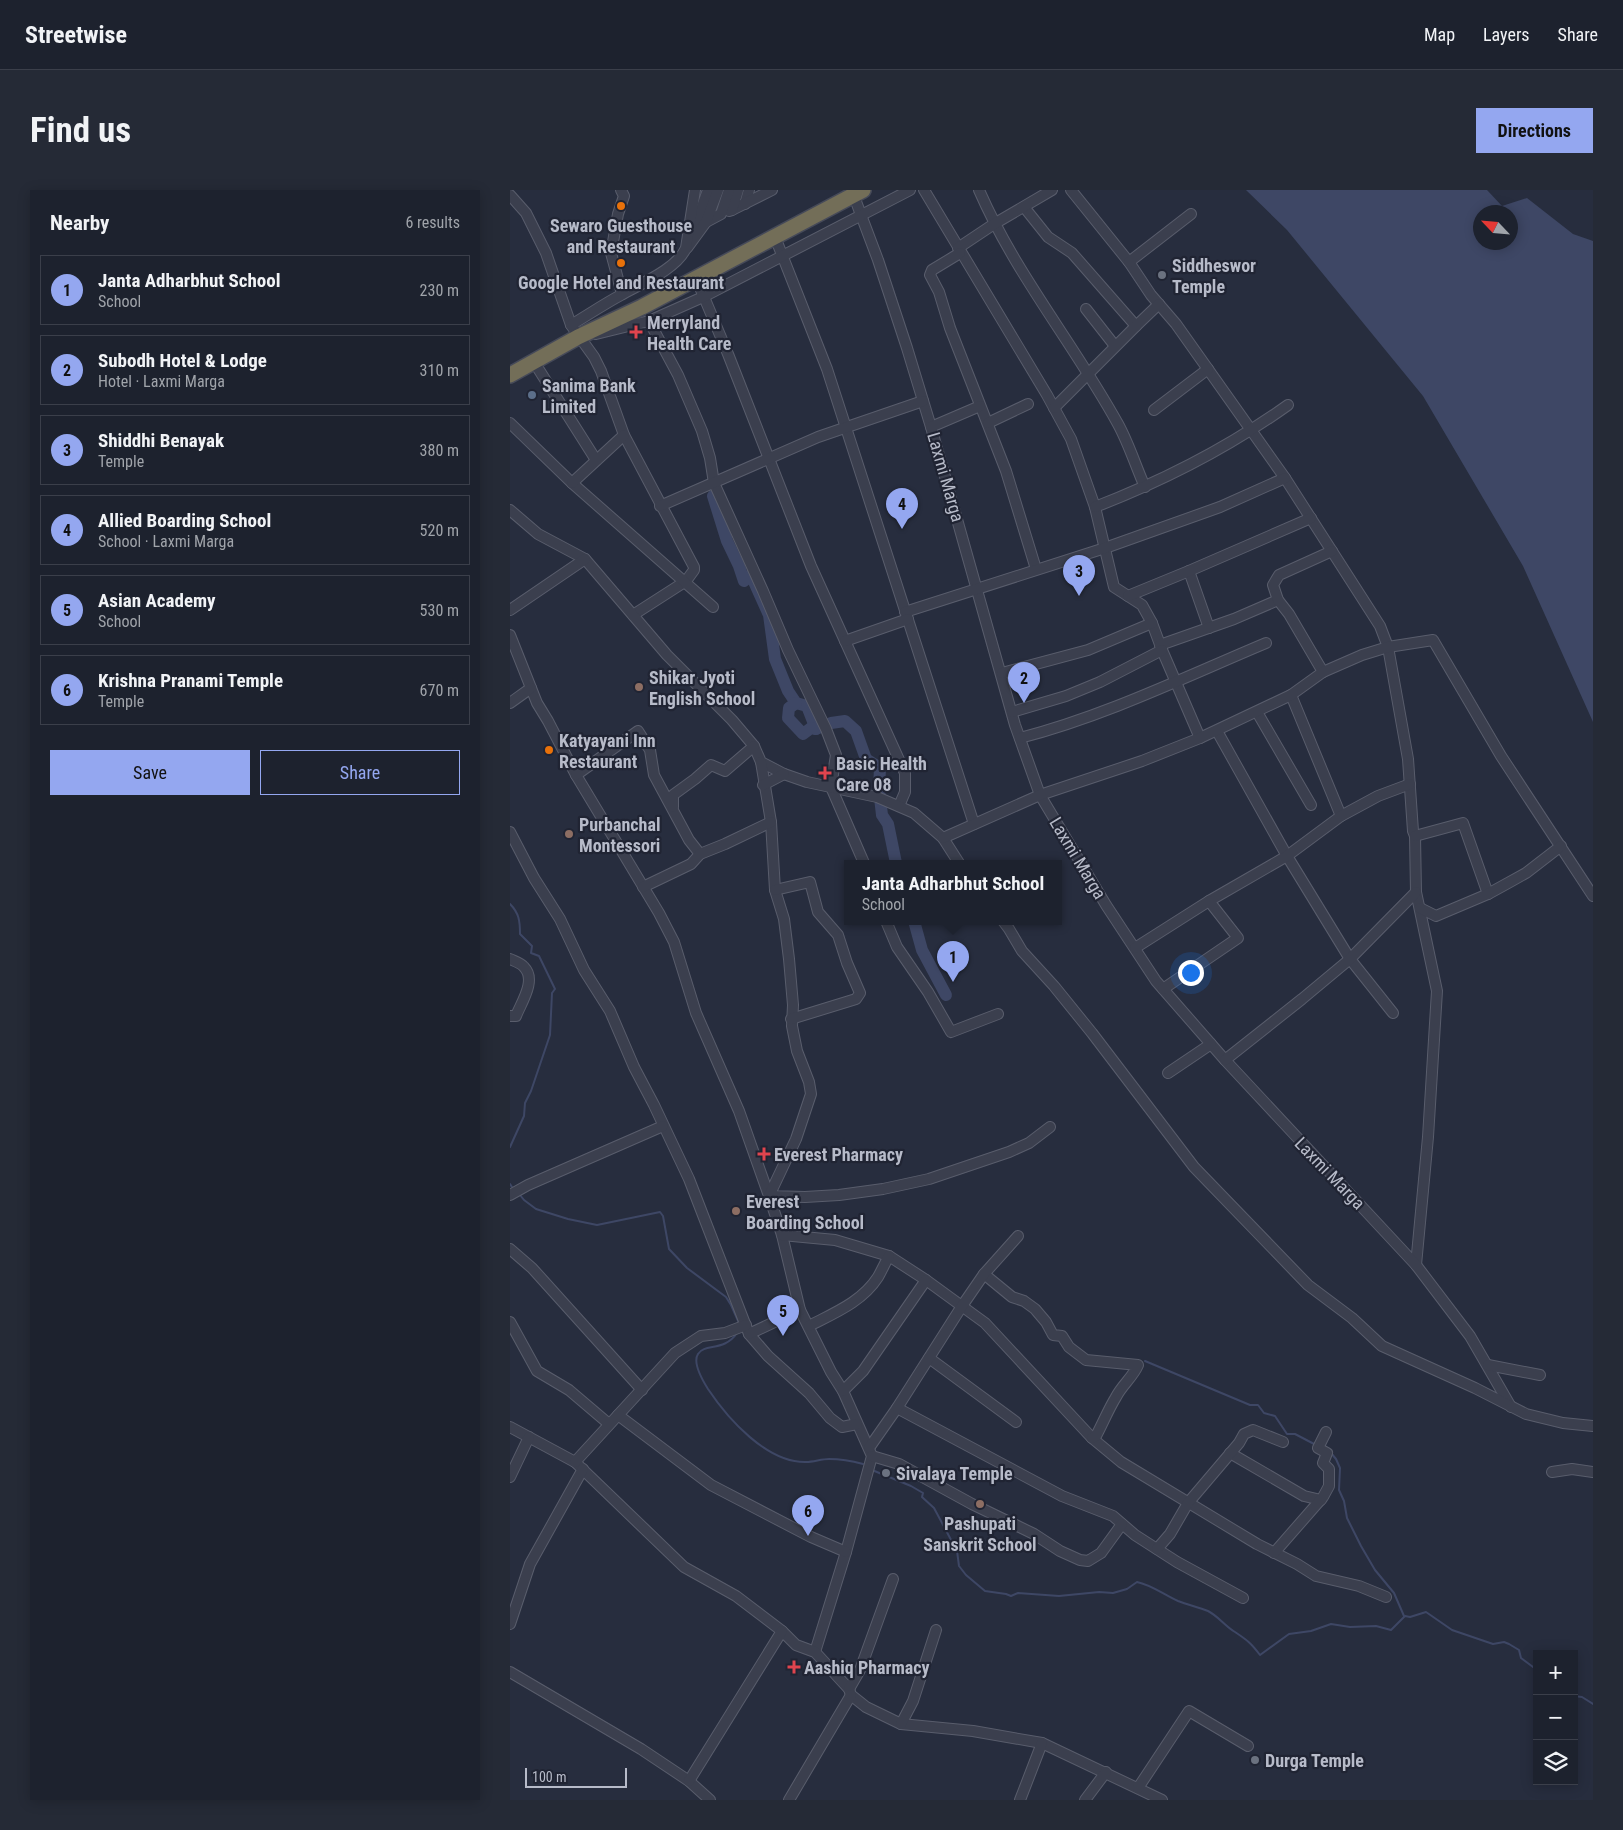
<!DOCTYPE html>
<html lang="en">
<head>
<meta charset="utf-8">
<style>
	body { margin:0; font-family:"Roboto Condensed",sans-serif; background:#252a36; color:#f1f3f6 }
	.controls { position:absolute; right:15px; bottom:15px; display:grid; overflow:hidden; border-radius:0px; box-shadow:0 2px 12px #0003 }
	.controls button { width:45px; height:45px; display:grid; place-items:center; padding:0; border:0; border-bottom:1px solid #3b3f4a; background:#1d222e; color:#f1f3f6; font:25px sans-serif }
	.compass { position:absolute; left:963px; top:15px; width:45px; height:45px; border-radius:50%; background:#1d222e; box-shadow:0 2px 12px #0003; rotate:296deg }
	.scale { position:absolute; left:15px; bottom:12px; width:102px; box-sizing:border-box; padding-left:5px; border:2px solid #b7bbc9; border-top:0; font-size:14px; line-height:18px; white-space:nowrap; color:#b7bbc9; -webkit-text-stroke:4px #202433; paint-order:stroke }
	.you { position:absolute; left:680px; top:782px; width:18px; height:18px; margin:-12px; border:4px solid #fff; border-radius:50%; background:#1a73e8; box-shadow:0 0 0 8px #1a73e833 }
	.badge { display:grid; place-items:center; width:32px; height:32px; border-radius:50%; background:#94a7f0; color:#111; font-size:16px; font-weight:700 }
	.pin { position:absolute; translate:-50% -41px; filter:drop-shadow(0 1px 2px #0008) }
	.pin::after { content:''; position:absolute; top:26px; width:18px; height:15px; background:inherit; clip-path:polygon(0 0,100% 0,50% 100%) }
	.popup { position:absolute; left:334px; top:670px; width:218px; height:65px; box-sizing:border-box; display:grid; place-content:center; border-radius:0px; background:#1d222e; filter:drop-shadow(0 1px 4px #0005); font-size:16px; white-space:nowrap; color:#a0a4aa }
	.popup b { font-size:19px; color:#f1f3f6 }
	.popup::after { content:''; position:absolute; left:50%; top:100%; margin-left:-10px; border:10px solid transparent; border-top-color:#1d222e }
	.list { margin:0; padding:0; list-style:none }
	h2 { display:flex; justify-content:space-between; align-items:center; height:65px; margin:0; padding:0 20px; font-size:21px }
	h2 small { font-size:16px; font-weight:400; color:#a0a4aa }
	.list li { display:grid; grid-template-columns:32px 1fr auto; gap:15px; align-items:center; box-sizing:border-box; height:70px; margin:0 10px 10px; padding:0 10px; border:1px solid #3b3f4a; border-radius:0px }
	.list b { display:block; font-size:19px; white-space:nowrap }
	.list p { margin:0; font-size:16px; white-space:nowrap; color:#a0a4aa }
	.list em { font-size:16px; font-style:normal; color:#a0a4aa }
	.actions { display:flex; gap:10px; padding:15px 20px }
	.actions a { flex:1; padding:11px 0; border:1px solid #94a7f0; border-radius:0px; text-align:center; font-size:18px; color:#94a7f0 }
	.actions .main { background:#94a7f0; color:#111 }
	.icon { flex:none; width:28px; height:28px; fill:none; stroke:currentColor; stroke-width:2; stroke-linecap:round; stroke-linejoin:round }
	.map { position:relative; flex:none; width:1083px; height:1610px; overflow:hidden; border-radius:0px }
	header { display:flex; align-items:center; gap:30px; box-sizing:border-box; height:70px; padding:0 25px; background:#1d222e; border-bottom:1px solid #3b3f4a }
	header strong { font-size:24px }
	nav { display:flex; gap:28px; margin-inline-start:auto; font-size:18px }
	.intro { display:flex; align-items:center; justify-content:space-between; box-sizing:border-box; height:120px; padding:0 30px }
	h1 { margin:0; font-size:35px }
	.button { padding:12px 22px; border-radius:0px; background:#94a7f0; color:#111; font-size:18px; font-weight:700 }
	main { display:flex; gap:30px; padding:0 30px }
	aside { flex:1; background:#1d222e; border-radius:0px; box-shadow:0 2px 12px #0003 }
	.map>svg:first-child { display:block }
	.water { fill:#3e4765; fill-rule:evenodd }
	.lines { fill:none; stroke-linecap:round; stroke-linejoin:round }
	.stream { stroke:#3e4765; stroke-width:2 }
	.river { stroke:#3e4765; stroke-width:12 }
	.minor-casing { stroke:#595d6c; stroke-width:12 }
	.highway-casing { stroke:#464a59; stroke-width:18 }
	.minor { stroke:#3b3f4e; stroke-width:10 }
	.highway { stroke:#736e58; stroke-width:15 }
	.food-dot { fill:#e8710a; stroke:#202433; stroke-width:2 }
	.worship-dot { fill:#6b7280; stroke:#202433; stroke-width:2 }
	.health-dot { fill:#e0444e; stroke:#202433; stroke-width:2 }
	.service-dot { fill:#5c6f8a; stroke:#202433; stroke-width:2 }
	.education-dot { fill:#8d6e63; stroke:#202433; stroke-width:2 }
	.labels { text-anchor:middle; dominant-baseline:central; stroke-width:4.5; stroke-linejoin:round; paint-order:stroke }
	.poi-label { font-size:18px; font-weight:bold; fill:#b7bbc9; stroke:#202433; text-anchor:start }
	.street-label { font-size:18px; fill:#b7bbc9; stroke:#202433 }
</style>
</head>
<body>
<header>
<strong>Streetwise</strong>
<nav><a>Map</a><a>Layers</a><a>Share</a></nav>
</header>
<div class="intro"><h1>Find us</h1><a class="button">Directions</a></div>
<main>
<aside>
<h2>Nearby<small>6 results</small></h2>
<ul class="list">
<li><span class="badge">1</span><div><b>Janta Adharbhut School</b><p>School</p></div><em>230 m</em></li>
<li><span class="badge">2</span><div><b>Subodh Hotel &amp; Lodge</b><p>Hotel · Laxmi Marga</p></div><em>310 m</em></li>
<li><span class="badge">3</span><div><b>Shiddhi Benayak</b><p>Temple</p></div><em>380 m</em></li>
<li><span class="badge">4</span><div><b>Allied Boarding School</b><p>School · Laxmi Marga</p></div><em>520 m</em></li>
<li><span class="badge">5</span><div><b>Asian Academy</b><p>School</p></div><em>530 m</em></li>
<li><span class="badge">6</span><div><b>Krishna Pranami Temple</b><p>Temple</p></div><em>670 m</em></li>
</ul>
<div class="actions"><a class="main">Save</a><a>Share</a></div>
</aside>
<div class="map">
<svg width="1083" height="1610" viewBox="0 0 1083 1610">
	<rect width="100%" height="100%" fill="#272d3e"/>
	<path class="water" d="M736 0H977L992 16 1017 8 1063 44 1083 51V532L1013 376 913 206 777 40ZM971 22H1001V52H971Z"/>
	<g class="lines">
		<g class="stream">
			<path d="M0 714C9 723 10 731 10 744L22 756 21 763 29 766 45 799 42 803 40 845 21 901 15 913 14 926 0 957"/>
			<polyline points="0,994 2,997"/>
			<polyline points="10,1005 14,1010 26,1019 58,1029 87,1035 150,1022 153,1026 159,1059 177,1078 216,1107 221,1115 229,1133"/>
			<path d="M227 1143C214 1162 195 1153 188 1164 182 1173 193 1191 198 1199 218 1229 257 1273 296 1272 304 1272 311 1269 319 1269 331 1269 342 1271 353 1274"/>
			<polyline points="635,1171 740,1215 748,1215 754,1223 765,1226 777,1244 785,1244 806,1255"/>
			<polyline points="821,1263 826,1269 830,1278 829,1300 834,1311 837,1328 851,1356 865,1380 884,1403 894,1426"/>
			<path d="M362 1280 401 1296 413 1303 412 1307 424 1318 447 1361 449 1376 456 1385 475 1401 496 1404 501 1406 508 1403 549 1406 589 1402 603 1403 617 1399 627 1392C642 1395 654 1405 668 1411 678 1415 688 1417 698 1421 708 1426 715 1436 725 1442 737 1450 741 1453 750 1465L779 1444 801 1441 821 1434 840 1437 866 1436 881 1440 895 1426 900 1427 916 1422 942 1440 983 1454 994 1452 999 1454 1009 1460 1011 1468 1027 1480"/>
			<polyline points="1064,1506 1072,1507 1083,1514"/>
		</g>
		<g class="river">
			<polyline points="203,306 217,351 229,376 234,391 241,385 259,425 265,469 278,501 286,513 297,516 306,539 321,533 335,531 346,541 356,569 370,578 369,599 372,625 378,634 386,673"/>
			<polyline points="286,513 279,518 278,528 293,544 301,538 306,539"/>
			<polyline points="404,731 412,760 436,805"/>
		</g>
		<g class="minor-casing">
			<g id="minor">
				<polyline points="111,0 114,6 108,24 101,63 112,104"/>
				<polyline points="414,0 537,205 561,249 585,317 604,397 632,415 642,433 652,460 690,548"/>
				<path d="M469 0C506 85 564 154 608 234 619 254 626 277 635 297"/>
				<polyline points="561,0 619,72 641,105 666,134 775,288 870,436 878,457 898,569 903,641 905,646 906,702 927,801 918,947 906,1075"/>
				<polyline points="342,1 368,70 397,158 421,237 505,535 530,605 596,715 646,791 715,870 906,1075 960,1146 1001,1217"/>
				<polyline points="0,5 16,23 36,63 61,135 84,167 91,181 114,245 184,377 184,380 176,391 123,425"/>
				<polyline points="235,14 239,0"/>
				<polyline points="514,17 538,47 562,63 626,136"/>
				<polyline points="222,20 262,0"/>
				<polyline points="219,21 222,20 228,0"/>
				<polyline points="196,32 211,24 219,0"/>
				<polyline points="184,39 198,0"/>
				<polyline points="265,47 317,179 464,634"/>
				<polyline points="177,58 196,32 208,0"/>
				<polyline points="448,58 484,34 542,0"/>
				<polyline points="450,63 422,80 420,85 429,102 440,138 496,281 526,379"/>
				<polyline points="619,72 681,24"/>
				<polyline points="186,88 218,164 301,376 395,583 395,602 389,616"/>
				<polyline points="576,119 605,156"/>
				<polyline points="139,131 168,185 192,241 200,268 204,293 253,401 278,460 316,539 326,565 321,597 354,673"/>
				<path d="M61 135C78 125 94 114 111 105 130 94 167 79 176 58L185 0"/>
				<polyline points="86,144 139,131 193,107 400,0"/>
				<polyline points="24,172 86,270"/>
				<polyline points="544,218 626,136 649,114"/>
				<polyline points="644,220 698,179"/>
				<polyline points="0,233 62,293 203,417"/>
				<polyline points="478,233 518,214"/>
				<polyline points="421,237 470,216"/>
				<polyline points="62,293 114,245"/>
				<polyline points="150,316 308,247 413,211"/>
				<path d="M585 317C653 291 719 257 778 215"/>
				<polyline points="0,320 28,344 75,369 157,465 222,530 244,556 251,572 274,584 297,592 367,607 404,623 433,648 449,673"/>
				<polyline points="679,381 699,438"/>
				<polyline points="618,406 679,381 801,328"/>
				<polyline points="0,420 75,369"/>
				<polyline points="395,422 595,358 710,317 775,288"/>
				<polyline points="0,445 27,513 38,531 66,585 149,723 164,752 186,823 229,921 259,1006 272,1045 290,1120 321,1182 333,1201 362,1266 336,1362 305,1462"/>
				<polyline points="335,451 398,429"/>
				<polyline points="650,455 724,429 768,410"/>
				<polyline points="813,482 779,424 768,410 763,395 769,385 822,361"/>
				<polyline points="492,483 578,460 642,433"/>
				<polyline points="781,505 831,626"/>
				<polyline points="0,513 21,498"/>
				<polyline points="502,522 556,506 590,492 652,460"/>
				<polyline points="747,522 801,615"/>
				<polyline points="707,541 777,666 840,769 883,823"/>
				<path d="M510 548C595 526 675 487 756 453"/>
				<polyline points="251,572 261,632 265,700 274,729 279,769 283,815 282,836 287,861 299,892 301,904 286,949 259,1006 295,1007 329,1005 373,999 419,989 499,962 519,953 540,937"/>
				<polyline points="66,585 128,541 140,560 144,585 179,650 190,664"/>
				<polyline points="253,595 274,584"/>
				<polyline points="163,617 163,605 185,589 201,575 215,581 244,556"/>
				<polyline points="0,642 24,688 50,729 74,780 100,821 124,877 144,915 179,989 239,1144 258,1166 299,1203 320,1228 332,1237 347,1234"/>
				<polyline points="905,646 953,633 978,704"/>
				<polyline points="433,648 530,605 632,571 690,548 781,505 813,482 852,465 878,457 923,450 991,566 1083,706"/>
				<polyline points="133,697 181,674 190,664 215,654 261,632"/>
				<polyline points="265,700 300,692 308,722 328,745 337,773 350,803 346,809 281,829"/>
				<polyline points="699,711 777,666 831,626 868,606 900,594"/>
				<polyline points="910,718 926,726 978,704 998,693 1016,683 1051,656"/>
				<polyline points="376,731 387,757 418,802 441,842 488,824"/>
				<polyline points="493,731 499,739 512,761 544,796 582,843 684,977 798,1095 842,1128 872,1156 965,1198 1016,1224 1053,1233 1083,1236"/>
				<polyline points="625,758 699,711 728,748 653,799"/>
				<path d="M0 769C4 771 11 773 14 777 27 790 11 813 6 826H0"/>
				<polyline points="715,870 792,809 840,769 906,702"/>
				<polyline points="658,883 701,854"/>
				<polyline points="0,1005 18,995 153,936"/>
				<polyline points="272,1045 325,1050 379,1066 416,1090 475,1133 582,1248 611,1272 747,1354 787,1374 806,1386 849,1396 876,1407"/>
				<polyline points="0,1059 22,1078 132,1200"/>
				<path d="M474 1084 502 1107 514 1111 525 1119 536 1132 543 1145 552 1146 559 1157 576 1170 628 1175C623 1187 612 1195 606 1207 598 1220 593 1233 586 1246L582 1248"/>
				<polyline points="0,1132 27,1181 59,1200 99,1234"/>
				<path d="M299 1136C324 1123 352 1112 368 1087 372 1080 375 1073 379 1066"/>
				<polyline points="239,1144 290,1120"/>
				<polyline points="419,1168 506,1232"/>
				<polyline points="978,1175 1030,1185"/>
				<polyline points="333,1201 353,1181 416,1090"/>
				<polyline points="387,1218 552,1306 603,1326 625,1345 667,1372 733,1408"/>
				<polyline points="108,1225 201,1295 301,1347 336,1362"/>
				<polyline points="0,1237 65,1272 174,1377 226,1406 272,1441 286,1455 305,1462 339,1499 341,1505 356,1517 391,1534 463,1541 532,1553 652,1610"/>
				<polyline points="359,1258 387,1218 452,1116 474,1084 508,1046"/>
				<polyline points="720,1263 794,1306 811,1310"/>
				<polyline points="362,1266 389,1274 462,1314 524,1344 550,1361 570,1370 578,1371 591,1363 612,1334"/>
				<polyline points="65,1272 165,1163 191,1146 215,1143 236,1135"/>
				<polyline points="1042,1282 1062,1279 1083,1282"/>
				<polyline points="0,1287 19,1247"/>
				<polyline points="647,1359 660,1344 678,1313 729,1253 734,1244 743,1240 773,1252"/>
				<polyline points="764,1363 813,1307 819,1296 819,1279 813,1273 817,1263 808,1258 816,1242"/>
				<polyline points="0,1434 20,1374 73,1279"/>
				<polyline points="0,1482 131,1559 179,1591 200,1610"/>
				<polyline points="339,1499 350,1480 383,1389"/>
				<polyline points="391,1534 403,1511 426,1440"/>
				<polyline points="179,1591 272,1441"/>
				<polyline points="628,1598 679,1521 738,1556"/>
				<polyline points="279,1610 341,1505"/>
				<polyline points="510,1610 532,1553"/>
				<polyline points="575,1610 596,1582"/>
			</g>
		</g>
		<g class="highway-casing">
			<polyline id="highway" points="0,185 68,147 132,117 353,0"/>
		</g>
		<use href="#minor" class="minor"/>
		<use href="#highway" class="highway"/>
	</g>
	<g class="food-dot">
		<circle cx="111" cy="16" r="5"/>
		<circle cx="111" cy="73" r="5"/>
		<circle cx="39" cy="560" r="5"/>
	</g>
	<g class="worship-dot">
		<circle cx="652" cy="85" r="5"/>
		<circle cx="376" cy="1283" r="5"/>
		<circle cx="745" cy="1570" r="5"/>
	</g>
	<g class="health-dot">
		<path d="M123.5 134.5h5v5h5v5h-5v5h-5v-5h-5v-5h5z"/>
		<path d="M312.5 575.5h5v5h5v5h-5v5h-5v-5h-5v-5h5z"/>
		<path d="M251.5 956.5h5v5h5v5h-5v5h-5v-5h-5v-5h5z"/>
		<path d="M281.5 1469.5h5v5h5v5h-5v5h-5v-5h-5v-5h5z"/>
	</g>
	<circle class="service-dot" cx="22" cy="205" r="5"/>
	<g class="education-dot">
		<circle cx="129" cy="497" r="5"/>
		<circle cx="59" cy="644" r="5"/>
		<circle cx="226" cy="1021" r="5"/>
		<circle cx="470" cy="1314" r="5"/>
	</g>
	<g class="labels">
		<g class="poi-label">
			<text x="111" y="35" text-anchor="middle">Sewaro Guesthouse<tspan x="111" dy="21">and Restaurant</tspan></text>
			<text x="662" y="75">Siddheswor<tspan x="662" dy="21">Temple</tspan></text>
			<text x="111" y="92" text-anchor="middle">Google Hotel and Restaurant</text>
			<text x="137" y="132">Merryland<tspan x="137" dy="21">Health Care</tspan></text>
			<text x="32" y="195">Sanima Bank<tspan x="32" dy="21">Limited</tspan></text>
			<text x="139" y="487">Shikar Jyoti<tspan x="139" dy="21">English School</tspan></text>
			<text x="49" y="550">Katyayani Inn<tspan x="49" dy="21">Restaurant</tspan></text>
			<text x="326" y="573">Basic Health<tspan x="326" dy="21">Care 08</tspan></text>
			<text x="69" y="634">Purbanchal<tspan x="69" dy="21">Montessori</tspan></text>
			<text x="264" y="964">Everest Pharmacy</text>
			<text x="236" y="1011">Everest<tspan x="236" dy="21">Boarding School</tspan></text>
			<text x="386" y="1283">Sivalaya Temple</text>
			<text x="470" y="1333" text-anchor="middle">Pashupati<tspan x="470" dy="21">Sanskrit School</tspan></text>
			<text x="294" y="1477">Aashiq Pharmacy</text>
			<text x="755" y="1570">Durga Temple</text>
		</g>
		<g class="street-label">
			<text transform="translate(436 287) rotate(74)">Laxmi Marga</text>
			<text transform="translate(568 668) rotate(59)">Laxmi Marga</text>
			<text transform="translate(820 983) rotate(46)">Laxmi Marga</text>
		</g>
	</g>
</svg>
<div class="controls">
<button>+</button>
<button>−</button>
<button><svg class="icon" aria-label="layers" viewBox="0 0 24 24"><path d="M12 4l9 5-9 5-9-5zM3 14l9 5 9-5"/></svg></button>
</div>
<svg class="compass" viewBox="-18 -18 36 36"><path d="M0-13l5 13h-10z" fill="#e53935"/><path d="M0 13l5-13h-10z" fill="#a0a4aa"/></svg>
<div class="scale">100 m</div>
<div class="you"></div>
<div class="pin badge" style="left:443px;top:792px">1</div>
<div class="popup"><b>Janta Adharbhut School</b>School</div>
<div class="pin badge" style="left:514px;top:513px">2</div>
<div class="pin badge" style="left:569px;top:406px">3</div>
<div class="pin badge" style="left:392px;top:339px">4</div>
<div class="pin badge" style="left:273px;top:1146px">5</div>
<div class="pin badge" style="left:298px;top:1346px">6</div>
</div>
</main>
</body>
</html>
